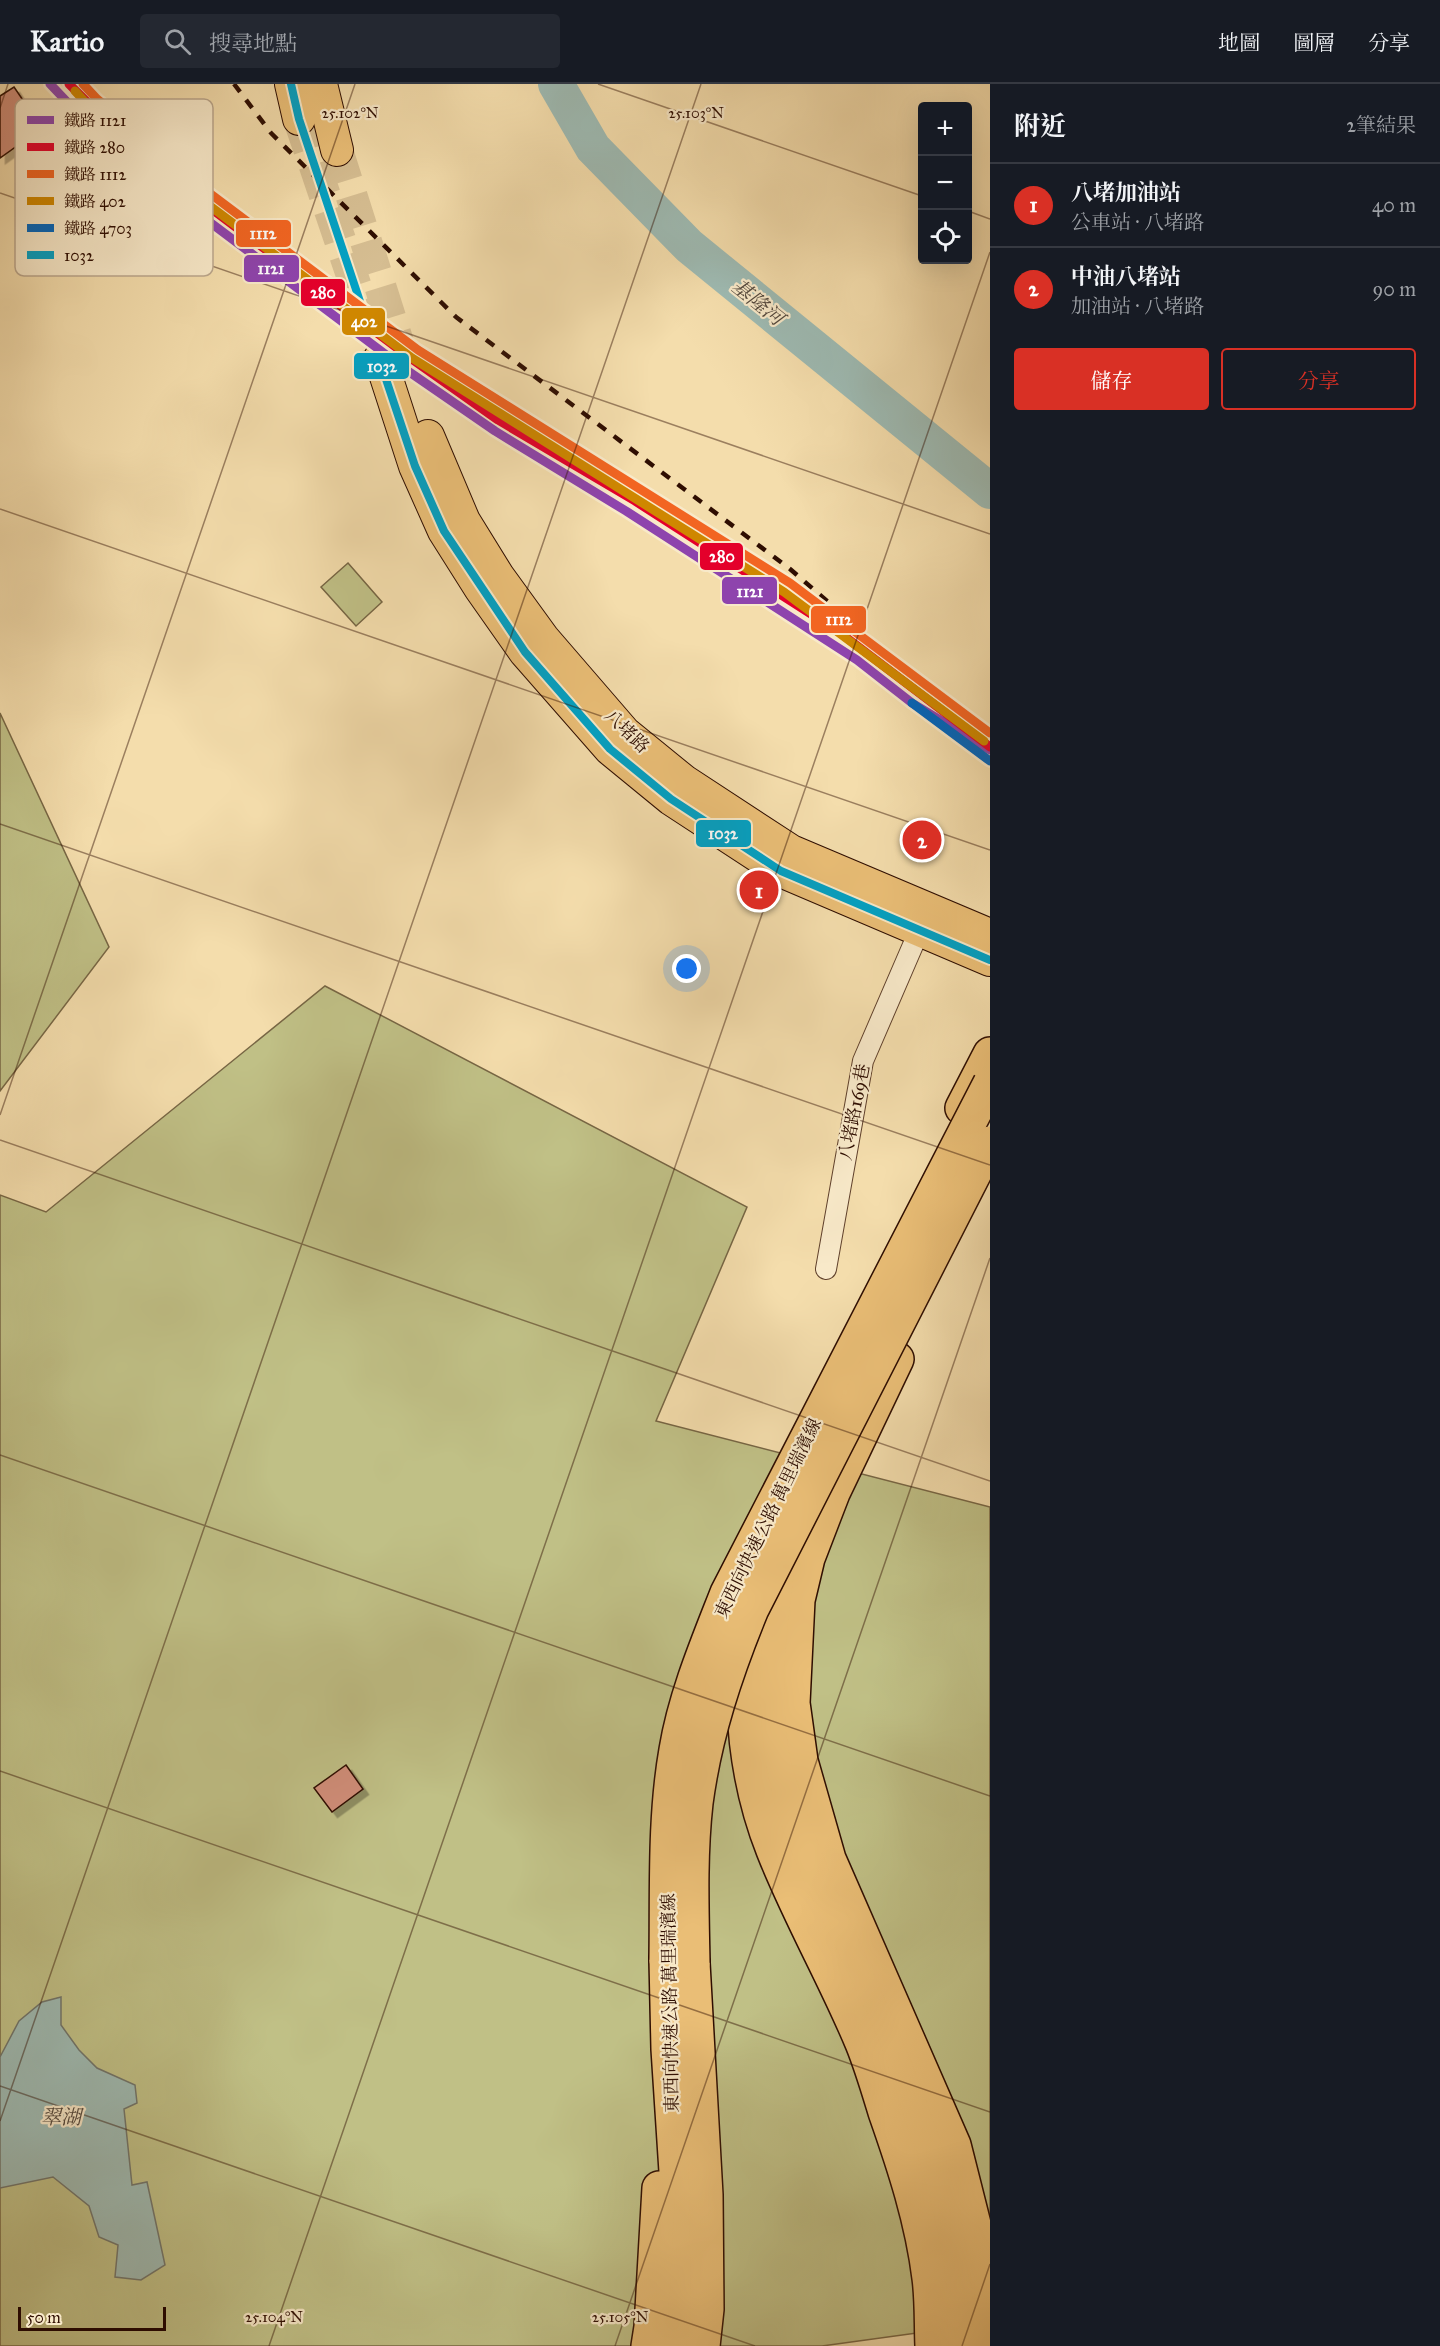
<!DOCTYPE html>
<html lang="zh-TW">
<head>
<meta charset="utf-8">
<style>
	body { margin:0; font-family:"IM FELL Great Primer","Noto Serif TC",serif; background:#242831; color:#f1f3f6 }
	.controls { position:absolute; right:18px; top:18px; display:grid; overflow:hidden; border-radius:6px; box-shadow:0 6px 24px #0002 }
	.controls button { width:54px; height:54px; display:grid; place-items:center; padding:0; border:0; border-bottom:2px solid #363941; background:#171b24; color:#f1f3f6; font:30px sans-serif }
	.scale { position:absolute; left:18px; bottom:15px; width:148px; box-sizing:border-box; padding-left:6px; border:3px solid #2e0d01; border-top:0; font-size:16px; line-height:21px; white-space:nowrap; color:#2e0d01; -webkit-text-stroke:4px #f8e9c9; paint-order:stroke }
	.you { position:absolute; left:687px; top:885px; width:21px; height:21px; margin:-15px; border:4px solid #fff; border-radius:50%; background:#1a73e8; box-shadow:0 0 0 9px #1a73e833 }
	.badge { display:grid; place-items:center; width:39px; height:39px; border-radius:50%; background:#d93025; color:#fff; font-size:20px; font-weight:700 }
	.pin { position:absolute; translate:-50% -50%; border:3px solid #fff; box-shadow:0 2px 6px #0006 }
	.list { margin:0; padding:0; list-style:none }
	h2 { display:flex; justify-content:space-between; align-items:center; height:78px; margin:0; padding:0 24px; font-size:26px }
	h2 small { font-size:20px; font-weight:400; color:#9ea1a6 }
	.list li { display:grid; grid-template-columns:39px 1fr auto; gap:18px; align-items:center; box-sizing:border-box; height:84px; padding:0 24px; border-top:2px solid #363941 }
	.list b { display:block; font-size:22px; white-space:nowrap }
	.list p { margin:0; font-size:20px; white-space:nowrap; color:#9ea1a6 }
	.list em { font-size:20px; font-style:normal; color:#9ea1a6 }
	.actions { display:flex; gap:12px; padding:18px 24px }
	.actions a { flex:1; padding:14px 0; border:2px solid #d93025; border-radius:6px; text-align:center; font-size:21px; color:#d93025 }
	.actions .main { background:#d93025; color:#fff }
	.icon { flex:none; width:33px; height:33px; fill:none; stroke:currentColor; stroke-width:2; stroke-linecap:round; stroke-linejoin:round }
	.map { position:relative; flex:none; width:990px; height:2262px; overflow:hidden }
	header { display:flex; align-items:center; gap:36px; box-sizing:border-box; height:84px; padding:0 30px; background:#171b24; border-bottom:2px solid #363941 }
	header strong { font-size:28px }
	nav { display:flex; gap:33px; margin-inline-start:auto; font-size:21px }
	.search { width:420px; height:54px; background:#242831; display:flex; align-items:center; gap:15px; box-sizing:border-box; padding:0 21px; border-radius:6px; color:#9ea1a6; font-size:22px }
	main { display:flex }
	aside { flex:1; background:#171b24 }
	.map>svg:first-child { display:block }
	.green { fill:#c0c086; stroke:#764; stroke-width:1.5 }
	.water { fill:#9ebab2; stroke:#71756b; stroke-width:1.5 }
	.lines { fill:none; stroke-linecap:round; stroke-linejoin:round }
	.river { stroke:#9ebab2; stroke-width:36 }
	.building { fill:#d18e7a; stroke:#2e0d01; stroke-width:1.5; filter:url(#shadow) }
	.primary-tunnel { stroke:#d6be92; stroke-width:32; stroke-dasharray:32 16; stroke-linecap:butt }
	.minor-casing { stroke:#60412c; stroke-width:22 }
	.primary-casing { stroke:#2e0d01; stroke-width:34 }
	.trunk-casing { stroke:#2e0d01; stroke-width:36 }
	.motorway-casing { stroke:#2e0d01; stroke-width:36 }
	.minor { stroke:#f8e9c9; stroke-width:20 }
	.primary { stroke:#eabe76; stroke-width:32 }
	.trunk { stroke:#eabe76; stroke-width:33 }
	.motorway { stroke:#eabe76; stroke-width:33 }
	.rail { stroke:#2e0d01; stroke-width:4.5; stroke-dasharray:10 10; stroke-linecap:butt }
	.trunk-bridge-casing { stroke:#2e0d01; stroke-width:36; stroke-linecap:butt }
	.trunk-bridge { stroke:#eabe76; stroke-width:33 }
	.bus-1-casing { stroke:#f8e9c9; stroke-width:12 }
	.bus-1 { stroke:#02a1c4; stroke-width:8 }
	.rail-1-casing { stroke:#f8e9c9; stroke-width:14 }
	.rail-2-casing { stroke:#f8e9c9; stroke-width:14 }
	.rail-3-casing { stroke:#f8e9c9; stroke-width:14 }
	.rail-4-casing { stroke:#f8e9c9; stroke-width:14 }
	.rail-5-casing { stroke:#f8e9c9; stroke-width:14 }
	.rail-1 { stroke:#8e44ad; stroke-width:9 }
	.rail-2 { stroke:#e4002b; stroke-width:9 }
	.rail-3 { stroke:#f26522; stroke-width:9 }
	.rail-4 { stroke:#cf8700; stroke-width:9 }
	.rail-5 { stroke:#0065bd; stroke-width:9 }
	.ticks { fill:none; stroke:#2e0d01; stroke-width:1.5; stroke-opacity:0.45 }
	.labels { text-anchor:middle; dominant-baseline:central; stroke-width:4.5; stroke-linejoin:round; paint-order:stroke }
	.street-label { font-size:18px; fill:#2e0d01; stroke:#f8e9c9 }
	.water-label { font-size:20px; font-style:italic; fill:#554a3f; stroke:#f8e9c9 }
	.key { fill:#f8e9c9; stroke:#bba78d; stroke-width:1.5 }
	.key-label { font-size:16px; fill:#2e0d01 }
	.ticks-label { font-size:15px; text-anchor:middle; fill:#2e0d01; stroke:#f8e9c9; stroke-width:4.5; stroke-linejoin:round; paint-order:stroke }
	.line-badge { stroke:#f8e9c9; stroke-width:2 }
	.badge-label { font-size:16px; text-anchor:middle; font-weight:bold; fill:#fff }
</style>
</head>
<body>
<header>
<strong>Kartio</strong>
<div class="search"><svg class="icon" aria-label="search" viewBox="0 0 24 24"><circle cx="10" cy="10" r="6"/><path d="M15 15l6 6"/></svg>搜尋地點</div>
<nav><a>地圖</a><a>圖層</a><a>分享</a></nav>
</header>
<main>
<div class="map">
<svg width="990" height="2262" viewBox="0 0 990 2262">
	<defs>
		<filter id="shadow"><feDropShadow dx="5.5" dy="5.5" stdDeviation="0" flood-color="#0004"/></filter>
	</defs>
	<rect width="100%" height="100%" fill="#f4ddac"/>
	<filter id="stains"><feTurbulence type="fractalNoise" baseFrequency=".00333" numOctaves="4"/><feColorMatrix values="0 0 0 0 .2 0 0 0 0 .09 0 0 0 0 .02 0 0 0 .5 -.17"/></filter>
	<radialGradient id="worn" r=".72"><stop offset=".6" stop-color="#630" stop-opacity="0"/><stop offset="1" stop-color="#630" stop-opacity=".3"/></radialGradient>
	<g class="green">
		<polygon points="348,479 382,518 356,542 321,503"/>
		<polygon points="0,629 109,863 0,1007"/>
		<polygon points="325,902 747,1123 656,1337 990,1423 990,2239 822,2262 0,2262 0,1111 46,1128"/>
	</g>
	<polygon class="water" points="61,1913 61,1941 79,1966 97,1984 135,2001 137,2019 124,2025 132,2101 147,2098 165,2181 141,2196 115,2193 118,2161 99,2153 89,2122 53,2093 0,2104 0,1973 19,1937 42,1918"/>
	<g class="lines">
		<polyline class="river" points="556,0 593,64 689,162 990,407"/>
	</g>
	<g class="building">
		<polygon points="14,3 42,44 0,74 0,12"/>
		<polygon points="346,1681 363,1705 332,1728 314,1704"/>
	</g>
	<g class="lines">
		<g class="primary-tunnel">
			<polyline points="299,35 380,274"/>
			<polyline points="337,66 409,293"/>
		</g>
		<g class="minor-casing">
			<polyline id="minor" points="826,1185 863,977 920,845"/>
		</g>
		<g class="primary-casing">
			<g id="primary">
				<polyline points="291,0 299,35"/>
				<polyline points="321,0 337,66"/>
				<polyline points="380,274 415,382 444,447 480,504 525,568 610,665 671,715 781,787 990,876"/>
				<polyline points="428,352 464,437 498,492 543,554 625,649 684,697 791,767 990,851"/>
			</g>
		</g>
		<g class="trunk-casing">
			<g id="trunk">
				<polyline points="897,1275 833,1409 808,1474 798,1516 793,1619 801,1677 829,1775 954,2061 982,2172 988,2262"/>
				<polyline points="666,1876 668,1965 683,2195 675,2262"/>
				<polyline points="693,1879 706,2111 707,2225 703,2262"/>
				<polyline points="648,2262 651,2243 659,2104"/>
			</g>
		</g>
		<g class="motorway-casing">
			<g id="motorway">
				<polyline points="962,1024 990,970"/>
				<path d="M779 1476C770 1542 762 1607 773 1674 776 1689 782 1703 786 1717 800 1763 818 1805 837 1848 895 1980 961 2115 957 2262"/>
				<path d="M747 1548C738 1620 746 1698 773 1766 799 1832 835 1894 862 1959 871 1981 878 2005 885 2028 904 2082 922 2137 929 2194 932 2216 931 2240 932 2262"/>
			</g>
		</g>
		<use href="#minor" class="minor"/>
		<use href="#primary" class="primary"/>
		<use href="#trunk" class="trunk"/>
		<use href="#motorway" class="motorway"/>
		<polyline class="rail" points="234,0 271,49 456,233 790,485 909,588"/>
		<g class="trunk-bridge-casing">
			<g id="trunk-bridge">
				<path d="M666 1876C667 1807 664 1734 676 1666 685 1612 707 1560 727 1509L990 999"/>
				<path d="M693 1879C692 1826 690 1772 696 1719 705 1651 726 1588 752 1525L990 1059"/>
			</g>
		</g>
		<use href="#trunk-bridge" class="trunk-bridge"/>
		<g class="bus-1-casing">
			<polyline id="bus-1" points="291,0 299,35 415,382 444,447 525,568 610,665 671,715 781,787 990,876"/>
		</g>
		<use href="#bus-1" class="bus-1"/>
		<g class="rail-1-casing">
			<polyline id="rail-1" points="50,0 90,42 139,85 405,285 495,347 626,427 857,576 912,619 990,666"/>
		</g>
		<g class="rail-2-casing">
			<polyline id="rail-2" points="69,0 116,47 197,114 409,273 498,336 635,417 839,548 990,663"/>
		</g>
		<g class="rail-3-casing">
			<polyline id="rail-3" points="83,0 97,15 208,108 418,266 790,499 990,649"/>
		</g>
		<g class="rail-4-casing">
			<polyline id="rail-4" points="75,7 90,23 202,116 412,274 784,508 984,657"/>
		</g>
		<g class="rail-5-casing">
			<polyline id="rail-5" points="912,619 990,677"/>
		</g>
		<use href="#rail-1" class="rail-1"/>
		<use href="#rail-2" class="rail-2"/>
		<use href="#rail-3" class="rail-3"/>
		<use href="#rail-4" class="rail-4"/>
		<use href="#rail-5" class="rail-5"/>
	</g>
	<path class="ticks" d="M598 0 922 112M0 24 8 0M0 109 990 450M968 127 990 135M0 425 990 766M0 740 990 1081M0 1031 355 0M0 1056 990 1397M0 1371 990 1712M0 1687 990 2028M0 2002 755 2262M0 2037 701 0M269 2262 990 168M615 2262 990 1174M962 2262 990 2180"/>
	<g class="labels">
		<g class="street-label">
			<text transform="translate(627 647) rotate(44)">八堵路</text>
			<text transform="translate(854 1028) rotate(-79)">八堵路169巷</text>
			<text transform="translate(768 1434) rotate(-64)">東西向快速公路 萬里瑞濱線</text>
			<text transform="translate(670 1919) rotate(-91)">東西向快速公路 萬里瑞濱線</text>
		</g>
		<g class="water-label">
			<text transform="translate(758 218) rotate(39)">基隆河</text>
			<text x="61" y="2033">翠湖</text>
		</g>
	</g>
	<rect x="15" y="15" width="198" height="177" rx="9" class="key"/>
	<rect x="27" y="32" width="27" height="8" fill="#8e44ad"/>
	<rect x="27" y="59" width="27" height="8" fill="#e4002b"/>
	<rect x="27" y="86" width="27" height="8" fill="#f26522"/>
	<rect x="27" y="113" width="27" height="8" fill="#cf8700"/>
	<rect x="27" y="140" width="27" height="8" fill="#0065bd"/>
	<rect x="27" y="167" width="27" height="8" fill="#02a1c4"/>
	<g class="key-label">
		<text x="64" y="42">鐵路 1121</text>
		<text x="64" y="69">鐵路 280</text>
		<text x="64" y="96">鐵路 1112</text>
		<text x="64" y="123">鐵路 402</text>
		<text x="64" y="150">鐵路 4703</text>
		<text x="64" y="177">1032</text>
	</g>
	<g class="ticks-label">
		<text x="350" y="34">25.102°N</text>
		<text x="696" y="34">25.103°N</text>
		<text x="274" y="2238">25.104°N</text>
		<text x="620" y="2238">25.105°N</text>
	</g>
	<g class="line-badge">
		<rect x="235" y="135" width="57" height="29" rx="6" fill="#f26522"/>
		<rect x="243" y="170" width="57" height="29" rx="6" fill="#8e44ad"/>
		<rect x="300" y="194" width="46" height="29" rx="6" fill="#e4002b"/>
		<rect x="341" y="223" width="45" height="29" rx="6" fill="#cf8700"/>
		<rect x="353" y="268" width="57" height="28" rx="6" fill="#02a1c4"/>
		<rect x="699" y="458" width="45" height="29" rx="6" fill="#e4002b"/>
		<rect x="721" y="492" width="57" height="29" rx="6" fill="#8e44ad"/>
		<rect x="810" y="521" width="57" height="29" rx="6" fill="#f26522"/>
		<rect x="695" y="735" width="57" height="29" rx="6" fill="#02a1c4"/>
	</g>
	<g class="badge-label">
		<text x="263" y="155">1112</text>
		<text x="271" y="190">1121</text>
		<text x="323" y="214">280</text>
		<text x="364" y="243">402</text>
		<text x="382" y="288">1032</text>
		<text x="722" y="478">280</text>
		<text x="750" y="513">1121</text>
		<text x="839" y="541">1112</text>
		<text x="723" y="755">1032</text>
	</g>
	<rect width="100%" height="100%" filter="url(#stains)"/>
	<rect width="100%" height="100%" fill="url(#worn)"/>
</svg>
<div class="controls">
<button>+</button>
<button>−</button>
<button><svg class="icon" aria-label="locate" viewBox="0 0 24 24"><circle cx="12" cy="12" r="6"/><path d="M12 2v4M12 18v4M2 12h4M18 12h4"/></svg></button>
</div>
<div class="scale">50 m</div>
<div class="you"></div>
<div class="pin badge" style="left:759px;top:806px">1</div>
<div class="pin badge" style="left:922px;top:756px">2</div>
</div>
<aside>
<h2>附近<small>2筆結果</small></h2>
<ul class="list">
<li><span class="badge">1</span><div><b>八堵加油站</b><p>公車站 · 八堵路</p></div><em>40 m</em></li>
<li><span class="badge">2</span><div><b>中油八堵站</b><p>加油站 · 八堵路</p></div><em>90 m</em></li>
</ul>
<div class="actions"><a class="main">儲存</a><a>分享</a></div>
</aside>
</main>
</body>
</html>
